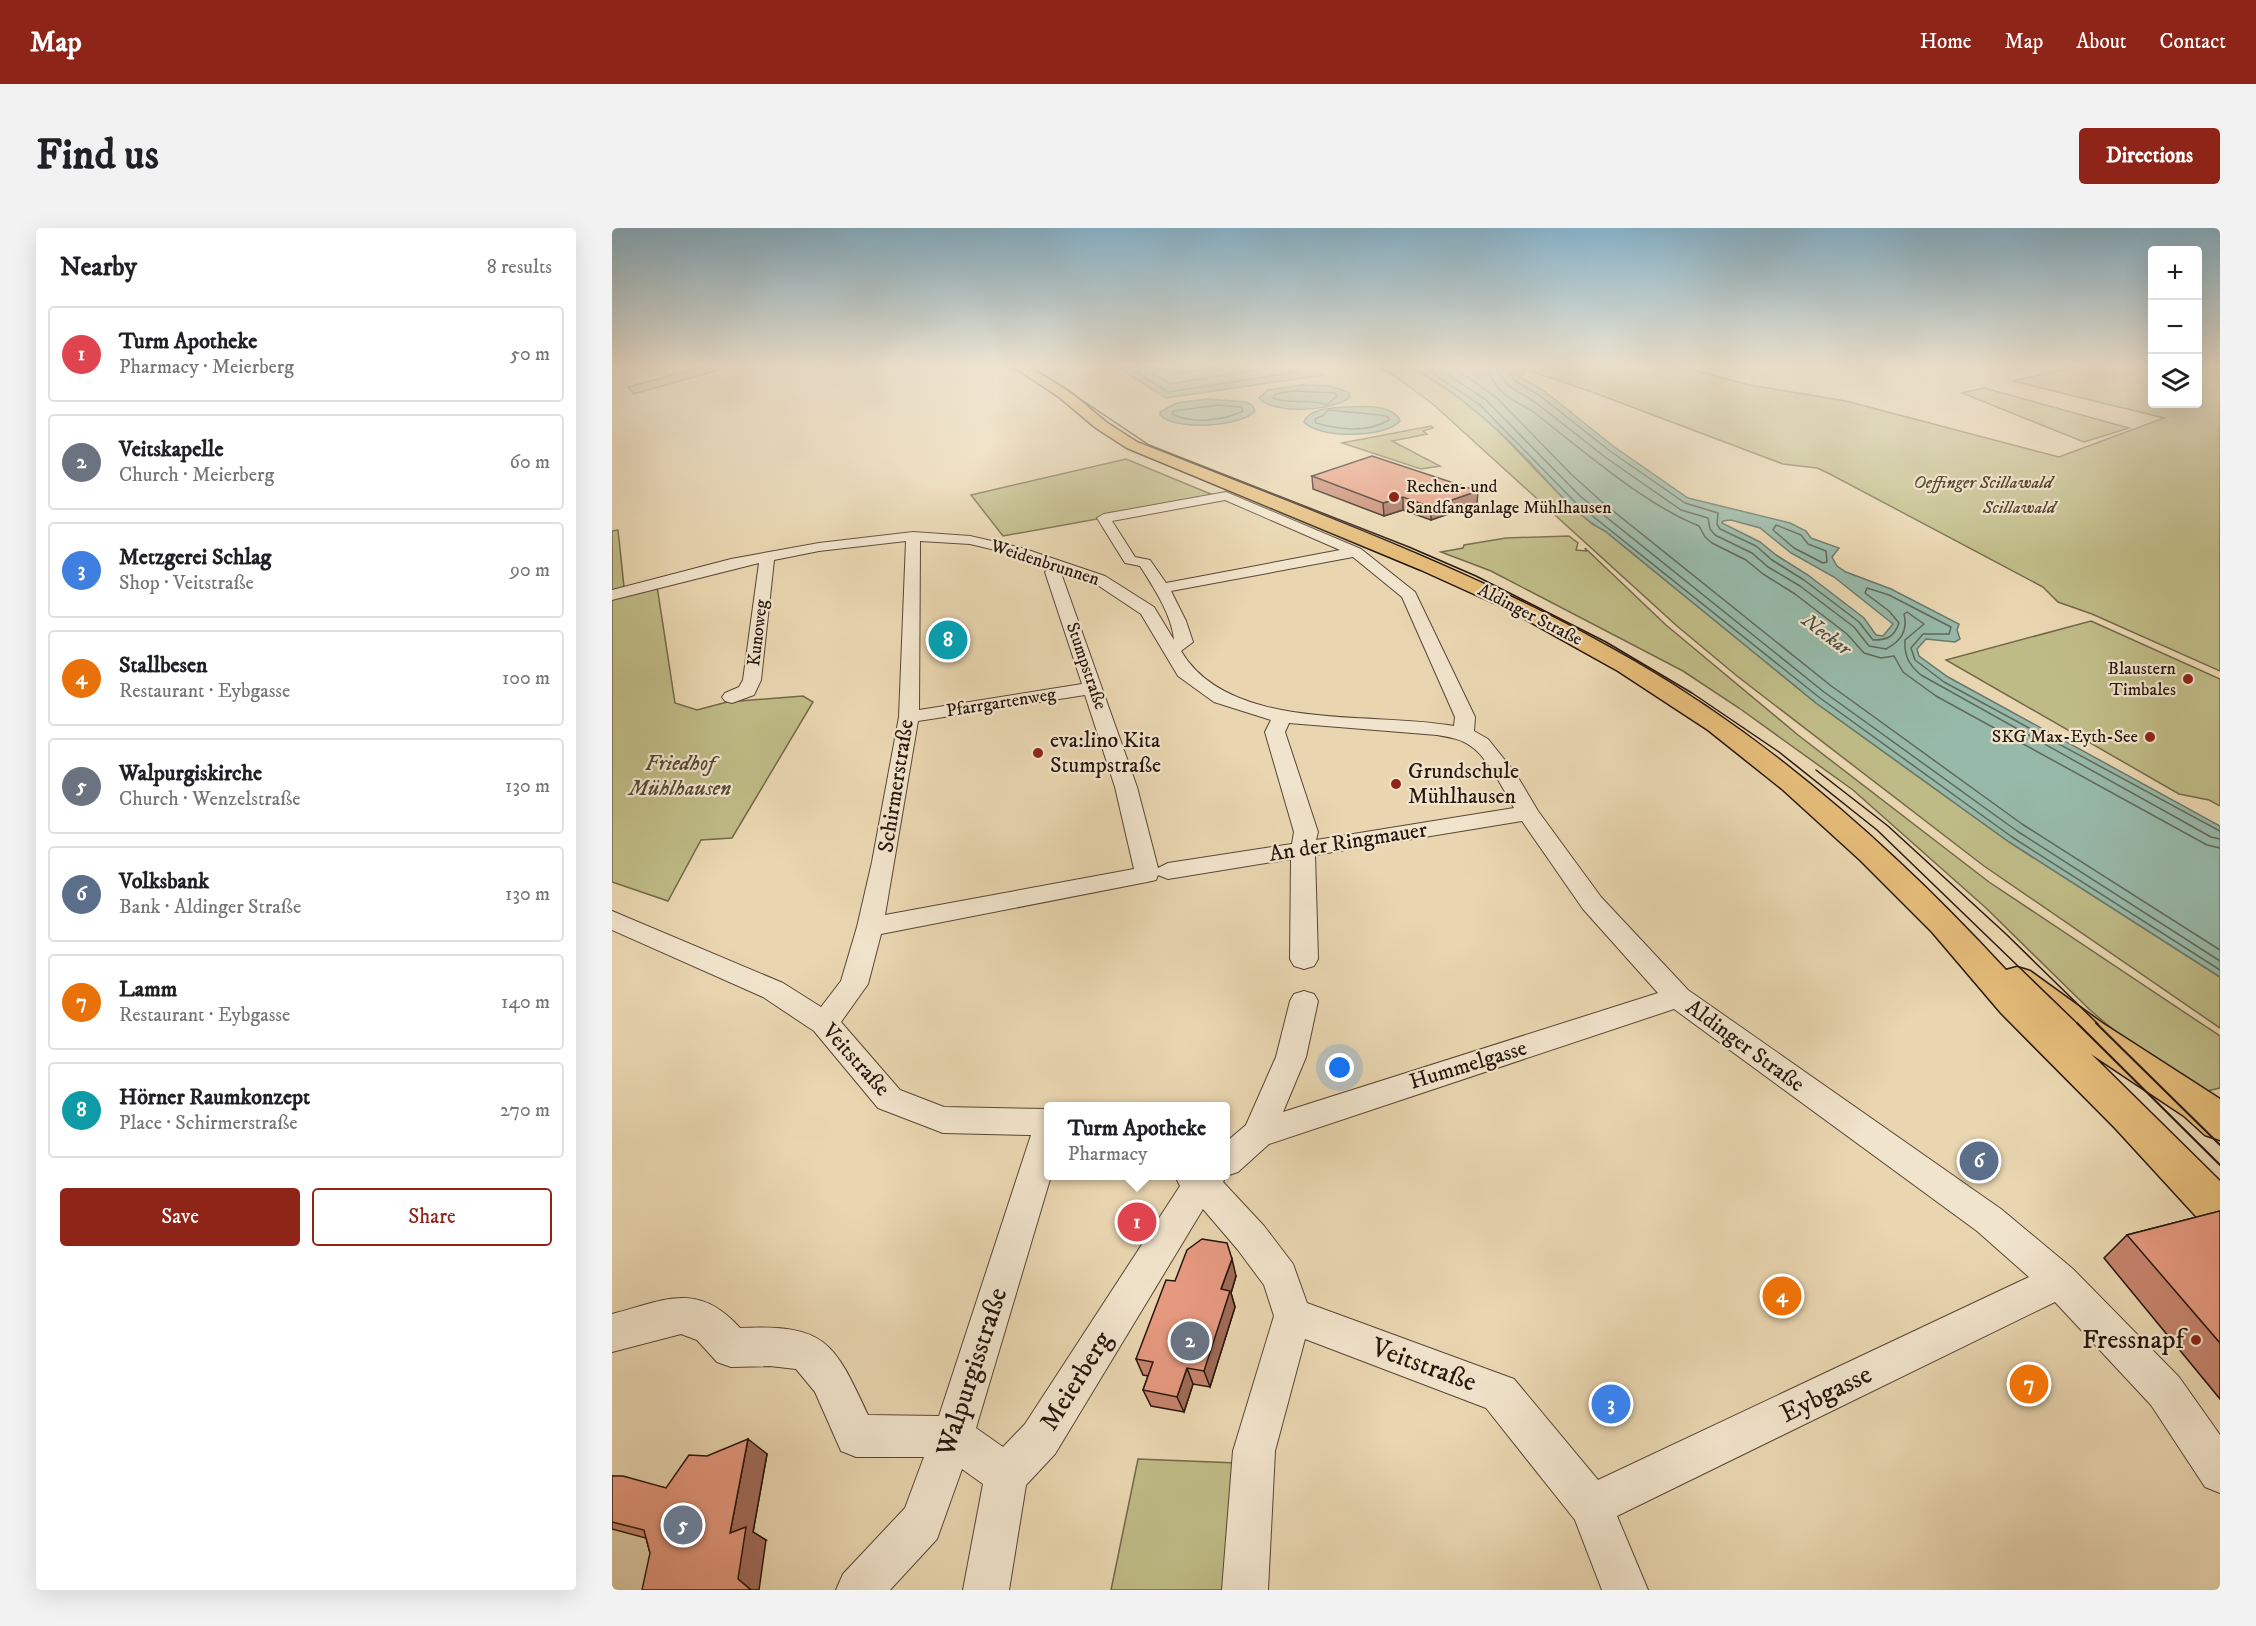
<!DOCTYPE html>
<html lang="en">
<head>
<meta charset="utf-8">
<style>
	body { margin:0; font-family:"IM FELL DW Pica",serif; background:#f2f2f2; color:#202124 }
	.controls { position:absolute; right:18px; top:18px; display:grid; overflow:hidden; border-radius:6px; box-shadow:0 6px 24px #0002 }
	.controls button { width:54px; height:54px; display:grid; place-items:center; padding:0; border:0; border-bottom:2px solid #e0e0e0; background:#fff; color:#202124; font:30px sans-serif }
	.you { position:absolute; left:728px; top:840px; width:21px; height:21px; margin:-15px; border:4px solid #fff; border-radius:50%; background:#1a73e8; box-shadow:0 0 0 9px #1a73e833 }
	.badge { display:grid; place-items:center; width:39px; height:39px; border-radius:50%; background:#8f2418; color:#fff; font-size:20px; font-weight:700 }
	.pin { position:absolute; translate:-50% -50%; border:3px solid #fff; box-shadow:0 2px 6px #0006 }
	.popup { position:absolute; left:432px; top:874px; width:186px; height:78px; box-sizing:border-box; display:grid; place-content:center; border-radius:6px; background:#fff; filter:drop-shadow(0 2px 4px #0005); font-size:20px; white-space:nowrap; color:#757577 }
	.popup b { font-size:22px; color:#202124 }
	.popup::after { content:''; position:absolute; left:50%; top:100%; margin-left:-12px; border:12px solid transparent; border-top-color:#fff }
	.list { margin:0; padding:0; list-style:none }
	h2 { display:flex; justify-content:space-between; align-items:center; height:78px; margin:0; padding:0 24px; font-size:26px }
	h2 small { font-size:20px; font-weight:400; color:#757577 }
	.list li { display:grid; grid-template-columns:39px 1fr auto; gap:18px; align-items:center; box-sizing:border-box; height:96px; margin:0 12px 12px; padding:0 12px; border:2px solid #e0e0e0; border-radius:6px }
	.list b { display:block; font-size:22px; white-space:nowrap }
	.list p { margin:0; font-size:20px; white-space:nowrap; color:#757577 }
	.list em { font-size:20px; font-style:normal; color:#757577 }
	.actions { display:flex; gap:12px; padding:18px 24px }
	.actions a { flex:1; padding:14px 0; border:2px solid #8f2418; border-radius:6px; text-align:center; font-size:21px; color:#8f2418 }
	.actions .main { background:#8f2418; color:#fff }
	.icon { flex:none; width:33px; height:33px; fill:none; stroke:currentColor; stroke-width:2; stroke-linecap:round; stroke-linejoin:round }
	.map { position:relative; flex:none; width:1608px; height:1362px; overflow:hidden; border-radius:6px }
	header { display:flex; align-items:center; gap:36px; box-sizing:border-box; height:84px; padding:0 30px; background:#8f2418; color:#fff }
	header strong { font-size:28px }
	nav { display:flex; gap:33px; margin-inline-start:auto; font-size:21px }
	.intro { display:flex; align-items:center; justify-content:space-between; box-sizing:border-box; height:144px; padding:0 36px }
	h1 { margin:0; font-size:42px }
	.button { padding:15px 27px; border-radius:6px; background:#8f2418; color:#fff; font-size:21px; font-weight:700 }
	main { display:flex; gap:36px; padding:0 36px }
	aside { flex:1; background:#fff; border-radius:6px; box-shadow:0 6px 24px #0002 }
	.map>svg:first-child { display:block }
	.green { fill:#bfbb86; stroke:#73684a; stroke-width:1.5 }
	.water { fill:#97b9a9; stroke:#6a786b; stroke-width:1.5; fill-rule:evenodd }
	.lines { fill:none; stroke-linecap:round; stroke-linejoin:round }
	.shore { stroke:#5f685b; stroke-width:1.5 }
	.minor-casing { stroke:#584636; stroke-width:2 }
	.major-casing { stroke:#27160d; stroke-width:3 }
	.minor { fill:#f1e4cc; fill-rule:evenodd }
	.major { fill:#e4bb78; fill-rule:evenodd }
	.tram-far1 { stroke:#27160d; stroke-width:1.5 }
	.tram { stroke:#27160d; stroke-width:2 }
	.wall { fill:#c6846d; stroke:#27160d; stroke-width:1.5 }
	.shaded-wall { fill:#a16b59; stroke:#27160d; stroke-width:1.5 }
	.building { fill:#e6997f; stroke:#27160d; stroke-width:1.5 }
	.poi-dot { fill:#8f2418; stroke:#f1e4cc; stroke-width:2 }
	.labels { text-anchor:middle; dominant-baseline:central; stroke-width:4.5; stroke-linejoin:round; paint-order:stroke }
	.far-park-label { font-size:18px; font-style:italic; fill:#554831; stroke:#f1e4cc }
	.far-poi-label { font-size:18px; fill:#27160d; stroke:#f1e4cc; text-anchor:end }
	.far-street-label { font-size:18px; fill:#27160d; stroke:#f1e4cc }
	.far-water-label { font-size:20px; font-style:italic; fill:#4e4f44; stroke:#f1e4cc }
	.poi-label { font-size:22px; fill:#27160d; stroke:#f1e4cc; text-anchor:start }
	.park-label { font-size:22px; font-style:italic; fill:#554831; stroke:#f1e4cc }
	.street-label { font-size:22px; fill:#27160d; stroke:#f1e4cc }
	.near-poi-label { font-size:27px; fill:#27160d; stroke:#f1e4cc; text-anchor:end }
	.near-street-label { font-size:27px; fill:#27160d; stroke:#f1e4cc }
</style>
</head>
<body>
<header>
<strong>Map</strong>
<nav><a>Home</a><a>Map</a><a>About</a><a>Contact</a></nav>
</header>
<div class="intro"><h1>Find us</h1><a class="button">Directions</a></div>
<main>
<aside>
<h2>Nearby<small>8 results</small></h2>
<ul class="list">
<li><span class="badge" style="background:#e0444e">1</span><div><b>Turm Apotheke</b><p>Pharmacy · Meierberg</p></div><em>50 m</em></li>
<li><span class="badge" style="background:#6b7280">2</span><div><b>Veitskapelle</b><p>Church · Meierberg</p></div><em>60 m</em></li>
<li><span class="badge" style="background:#3f7fe0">3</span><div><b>Metzgerei Schlag</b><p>Shop · Veitstraße</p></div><em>90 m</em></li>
<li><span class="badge" style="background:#e8710a">4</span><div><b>Stallbesen</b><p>Restaurant · Eybgasse</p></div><em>100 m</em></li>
<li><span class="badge" style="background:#6b7280">5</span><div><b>Walpurgiskirche</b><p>Church · Wenzelstraße</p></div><em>130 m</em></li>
<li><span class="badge" style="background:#5c6f8a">6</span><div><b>Volksbank</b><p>Bank · Aldinger Straße</p></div><em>130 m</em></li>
<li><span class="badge" style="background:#e8710a">7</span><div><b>Lamm</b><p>Restaurant · Eybgasse</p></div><em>140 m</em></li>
<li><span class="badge" style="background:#0f9aa8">8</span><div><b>Hörner Raumkonzept</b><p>Place · Schirmerstraße</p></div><em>270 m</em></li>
</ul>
<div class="actions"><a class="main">Save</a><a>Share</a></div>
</aside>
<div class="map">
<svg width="1608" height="1362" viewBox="0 0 1608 1362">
	<rect width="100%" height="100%" fill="#e9d6b0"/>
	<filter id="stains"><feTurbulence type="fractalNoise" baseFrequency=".00333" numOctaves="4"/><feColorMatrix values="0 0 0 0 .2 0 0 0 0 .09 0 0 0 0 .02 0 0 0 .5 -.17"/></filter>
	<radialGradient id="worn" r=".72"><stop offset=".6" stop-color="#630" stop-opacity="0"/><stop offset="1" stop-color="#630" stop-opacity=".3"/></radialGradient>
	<g class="green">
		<polygon points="101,136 128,136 22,166 16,159"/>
		<polygon points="761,136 795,136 839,164 871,187 950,269 980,296 993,303 1204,475 1397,614 1608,749 1608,800 1372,638 1125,448 1065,398 822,177 784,149"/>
		<polygon points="898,136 1060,136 1137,157 1234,173 1447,229 1552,190 1401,153 1476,136 1540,136 1540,176 1586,176 1586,136 1608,139 1608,443 1480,386 1446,374 1431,359 1216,245 1205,240 1171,236 980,164"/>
		<polygon points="1372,160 1517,200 1472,214 1350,165"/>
		<polygon points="819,198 821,200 811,203 815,206 780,213 828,238 809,241 730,215"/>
		<polygon points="514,231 606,269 391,308 359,267"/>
		<polygon points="6,302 12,359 0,363 0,303"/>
		<polygon points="957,308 966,315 964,322 974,323 973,320 1054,397 1186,507 1377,654 1608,808 1608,860 1591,864 1550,843 1478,782 1374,680 1241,562 1127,480 1071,443 879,343 829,324 851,320 852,317 894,310"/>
		<polygon points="45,358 63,475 85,482 115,474 191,468 201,474 120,610 89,612 56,673 0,654 0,371"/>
		<polygon points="1479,393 1608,451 1608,578 1597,572 1567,566 1334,432"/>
		<polygon points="526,1231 625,1235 614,1362 499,1362"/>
	</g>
	<g class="water">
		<polygon points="500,136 689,136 712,147 554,170"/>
		<path d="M795 136H888L911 144 912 147 899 144 931 162 1001 218 1076 270 1178 295 1194 303 1199 310 1227 320 1220 329 1225 338 1234 344 1279 361 1347 396 1345 402 1348 411 1343 414 1314 411 1305 421 1307 428 1336 449 1608 598V749L1397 614 1204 475 993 303C961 286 939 256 915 231 879 194 840 160 795 136ZM1119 292 1148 300 1179 325 1222 349 1281 396 1271 408 1264 407 1252 390 1196 347 1164 327 1148 314 1110 295 1111 293Z"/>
		<path d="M690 157 718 158 736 164 738 169C723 183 661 187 647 170L656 162Z"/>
		<path d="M596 171 634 174 640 177 643 183C629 199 563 203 548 187V184L565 175Z"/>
		<path d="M734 179C749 178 782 176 788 193 774 210 707 211 692 194 697 180 721 180 734 179Z"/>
	</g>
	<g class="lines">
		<g class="shore">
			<polyline points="511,136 556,164 686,144 688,136"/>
			<polyline points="525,136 558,156 680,136"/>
			<polyline points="542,136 560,146 628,136"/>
			<polyline points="807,136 868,177 963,274 1208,470 1400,609 1608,742"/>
			<polyline points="820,136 874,172 968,268 1212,464 1405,603 1608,733"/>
			<polyline points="837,136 886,171 959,246 990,274 1218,457 1410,596 1608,722"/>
			<path d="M875 136C878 148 881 155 890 164 899 173 914 178 924 186 972 223 1032 276 1087 298L1093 309 1100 315 1134 332 1151 346 1183 366 1235 406 1252 425 1269 430 1282 428 1291 444 1324 468 1595 617 1608 620"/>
			<path d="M884 136 886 145 898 159 923 174 993 229 1069 282 1096 290 1098 301 1103 307 1140 325 1156 339 1188 358 1242 399 1257 418 1274 421C1289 413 1296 403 1292 386L1295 384 1312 396 1293 412C1292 428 1297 437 1309 447L1599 609 1608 611"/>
			<path d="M891 136 892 142 899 146 903 153 927 167 998 223 1073 275 1106 285 1105 296 1108 301 1144 318 1160 332 1192 352 1247 394 1261 412C1276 412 1282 409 1287 395L1277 383 1253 365 1255 360 1277 367 1339 399 1337 406H1311L1299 420 1303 432 1332 454 1608 603"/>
			<path d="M681 163 723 165 725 168 715 177C698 170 679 177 661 170L663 166Z"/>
			<path d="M607 177 629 179 631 183C611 193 580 196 560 186L561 183Z"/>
			<path d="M716 182 768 187 776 189 777 192C755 205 728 202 704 195L703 191 712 187Z"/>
			<polygon points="1164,297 1189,307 1196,316 1214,323 1215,334 1211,335 1182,320 1161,302"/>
		</g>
		<g class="minor-casing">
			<path id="minor" d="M614 264 749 321 803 364 863 489 862 503 876 511 904 546 926 583 989 669 1076 762 1389 981 1461 1041 1567 1149 1608 1207V1265L1593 1259 1539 1177 1443 1074 1005 1288 1036 1362H990L963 1292 874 1180 693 1111 663 1223 656 1362H610L621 1223 662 1088 652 1057 626 1022 591 981 443 1226 414 1257 397 1362H351L371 1256 350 1241 325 1311 278 1362H224L231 1346 293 1280 312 1229H244L229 1223 203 1164 184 1141 158 1138 119 1139 105 1134 85 1112 69 1106 0 1124V1086C51 1073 85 1052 128 1100 214 1096 222 1114 256 1187L327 1188 419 907 331 905 266 880 202 803 151 769 0 702V683L171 755 209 779 229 753 245 699 260 634 287 489 294 313 207 323 162 332 149 452 142 467 120 475 113 473 110 469 113 465 127 459 131 452 147 335 0 372V362L119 331 207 315 301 304 358 308 410 320 493 348 542 379 562 412C560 387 542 360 528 338L513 335 485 290 492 286ZM613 272 728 322 554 355 538 332 523 329 500 293ZM308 313 358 316 400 326 438 339 433 344 470 456 307 482ZM741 329 790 369 843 489 842 498C760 483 618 505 569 423L581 414 574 393 559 363ZM451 344 481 354 529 386 566 448 602 474 659 492 653 504 682 604 680 616 556 635 546 640 525 559 449 345ZM473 467 503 559 522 641 273 687 306 493ZM677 495 825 507C837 509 850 511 860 519 875 529 893 564 902 580L704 612 706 604 673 504ZM910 593 971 681 1046 765 671 884 694 829 706 773 702 766 692 763 682 766 678 773 664 829 634 897 614 914V948H563L568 958 413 1196 391 1219 364 1200 439 948H436V881L332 879 288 862 229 794 256 756 269 706 535 654 544 652 546 647 556 651 679 631 678 731 682 738 692 741 702 738 706 731 703 627ZM1062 781 1365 1003 1417 1049 986 1252 902 1151 695 1075 681 1036 652 998 611 954 614 948 626 944 657 916Z"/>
		</g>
		<g class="major-casing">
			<path id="major" d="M397 136H412L457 163 494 194 525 214C693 281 865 342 1022 433 1162 514 1285 624 1394 742L1405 739 1418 743 1490 795 1608 871V912L1593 907 1572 888 1479 826 1608 953V1003L1592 997 1503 900 1389 785 1320 704 1248 632 1170 561 1096 502 1006 443 895 381 809 342 515 220 484 200 447 169Z"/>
		</g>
		<use href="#minor" class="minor"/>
		<use href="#major" class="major"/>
		<g class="tram-far1">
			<polyline points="416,136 537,217 797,319 864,348 994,414 1080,465 1167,524 1265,602 1466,796"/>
			<polyline points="1204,542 1276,598 1394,706 1486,796"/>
		</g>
		<g class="tram">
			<polyline points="1465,795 1608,937"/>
			<polyline points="1484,795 1608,917"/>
		</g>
	</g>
	<g class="wall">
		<polygon points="700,248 865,276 819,292 791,282 772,288 701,261"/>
		<polygon points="1608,983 1608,1171 1492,1030 1515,1007"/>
		<polygon points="624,1048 619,1065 623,1079 598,1159 581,1156 572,1184 539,1178 531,1162 536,1148 531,1147 524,1131 563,1053"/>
		<polygon points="155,1226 141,1304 154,1312 38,1325 34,1310 0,1301 0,1248 54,1260"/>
	</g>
	<g class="shaded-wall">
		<polygon points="866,263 865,276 819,292 819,279"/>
		<polygon points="791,269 791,282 772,288 771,275"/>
		<polygon points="620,1031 624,1048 619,1065 623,1079 598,1159 592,1143 609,1061"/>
		<polygon points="575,1140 581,1156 572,1184 565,1169"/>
		<polygon points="136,1211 155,1226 141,1304 154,1312 147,1362 139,1362 126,1351 118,1305"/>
	</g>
	<g class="building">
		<polygon points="760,228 866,263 819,279 791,269 771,275 700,248"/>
		<polygon points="1608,983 1608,1115 1515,1007"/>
		<polygon points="590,1011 615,1015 620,1031 609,1061 618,1063 592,1143 575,1140 565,1169 531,1162 541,1134 524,1131 554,1052 563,1053 575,1022"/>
		<polygon points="136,1211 118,1305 134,1299 126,1351 139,1362 30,1362 38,1325 32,1302 0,1294 0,1248 11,1248 54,1260 77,1227 95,1228"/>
	</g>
	<linearGradient id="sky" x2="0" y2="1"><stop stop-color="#87b6cf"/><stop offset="0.42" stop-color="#f5eddb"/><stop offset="1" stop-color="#f5eddb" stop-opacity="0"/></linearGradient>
	<rect width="1608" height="327" fill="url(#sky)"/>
	<g class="poi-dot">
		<circle cx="782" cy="269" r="6"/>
		<circle cx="1576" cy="451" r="6"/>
		<circle cx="1538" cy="509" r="6"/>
		<circle cx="426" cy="525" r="6"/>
		<circle cx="784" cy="556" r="6"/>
		<circle cx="1584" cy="1112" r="6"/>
	</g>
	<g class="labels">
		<g class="far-park-label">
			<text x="1371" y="255">Oeffinger Scillawald</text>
			<text x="1407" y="280">Scillawald</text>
		</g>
		<g class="far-poi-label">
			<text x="794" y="259" text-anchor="start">Rechen- und<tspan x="794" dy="21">Sandfanganlage Mühlhausen</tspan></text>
			<text x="1564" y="441">Blaustern<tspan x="1564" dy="21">Timbales</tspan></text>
			<text x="1526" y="509">SKG Max-Eyth-See</text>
		</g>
		<g class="far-street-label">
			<text transform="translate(433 335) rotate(18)">Weidenbrunnen</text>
			<text transform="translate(918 387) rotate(27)">Aldinger Straße</text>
			<text transform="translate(146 405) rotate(-83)">Kunoweg</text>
			<text transform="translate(474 438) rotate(71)">Stumpstraße</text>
			<text transform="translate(389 475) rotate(-9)">Pfarrgartenweg</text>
		</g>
		<g class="far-water-label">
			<text transform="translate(1214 407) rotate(37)">Neckar</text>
		</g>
		<g class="poi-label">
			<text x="438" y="512">eva:lino Kita<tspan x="438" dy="25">Stumpstraße</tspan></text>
			<text x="796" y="543">Grundschule<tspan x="796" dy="25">Mühlhausen</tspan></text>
		</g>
		<g class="park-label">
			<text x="68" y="535">Friedhof<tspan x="68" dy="25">Mühlhausen</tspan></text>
		</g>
		<g class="street-label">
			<text transform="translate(284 558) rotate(-81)">Schirmerstraße</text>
			<text transform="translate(736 614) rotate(-9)">An der Ringmauer</text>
			<text transform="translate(1133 818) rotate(36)">Aldinger Straße</text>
			<text transform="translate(244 832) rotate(48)">Veitstraße</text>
			<text transform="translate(856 837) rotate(-17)">Hummelgasse</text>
		</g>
		<g class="near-poi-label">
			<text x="1572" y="1112">Fressnapf</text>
		</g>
		<g class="near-street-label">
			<text transform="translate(812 1137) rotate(20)">Veitstraße</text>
			<text transform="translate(360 1144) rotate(-72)">Walpurgisstraße</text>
			<text transform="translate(464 1153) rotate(-58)">Meierberg</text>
			<text transform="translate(1214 1166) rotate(-26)">Eybgasse</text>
		</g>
	</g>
	<rect width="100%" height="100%" filter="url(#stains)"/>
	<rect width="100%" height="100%" fill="url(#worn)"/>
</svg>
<div class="controls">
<button>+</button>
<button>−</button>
<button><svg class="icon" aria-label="layers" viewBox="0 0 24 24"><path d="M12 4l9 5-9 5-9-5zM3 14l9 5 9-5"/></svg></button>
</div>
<div class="you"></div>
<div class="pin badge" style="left:525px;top:994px;background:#e0444e">1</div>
<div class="popup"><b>Turm Apotheke</b>Pharmacy</div>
<div class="pin badge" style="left:578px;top:1113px;background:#6b7280">2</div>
<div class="pin badge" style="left:999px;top:1176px;background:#3f7fe0">3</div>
<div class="pin badge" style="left:1170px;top:1068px;background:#e8710a">4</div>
<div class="pin badge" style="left:71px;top:1297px;background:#6b7280">5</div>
<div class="pin badge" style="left:1367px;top:933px;background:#5c6f8a">6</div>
<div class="pin badge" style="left:1417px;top:1156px;background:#e8710a">7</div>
<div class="pin badge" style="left:336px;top:412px;background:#0f9aa8">8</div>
</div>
</main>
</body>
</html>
